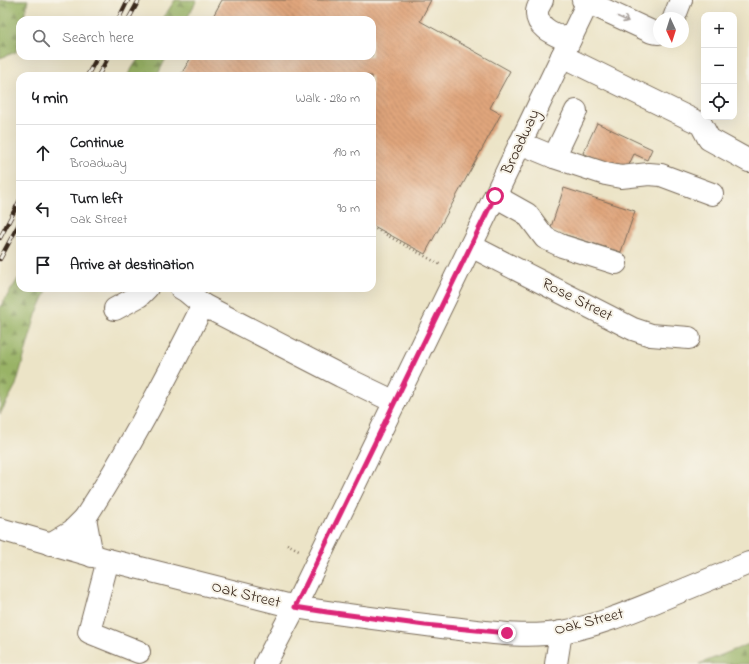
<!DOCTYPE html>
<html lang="en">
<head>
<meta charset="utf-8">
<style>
	body { margin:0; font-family:"Indie Flower",sans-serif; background:#f6f6f6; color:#202124 }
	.controls { position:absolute; right:12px; top:12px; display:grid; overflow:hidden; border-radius:8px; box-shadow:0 4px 16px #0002 }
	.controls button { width:36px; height:36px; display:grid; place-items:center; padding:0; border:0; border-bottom:1px solid #e0e0e0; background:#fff; color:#202124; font:20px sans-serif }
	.compass { position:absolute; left:653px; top:12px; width:36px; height:36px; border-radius:50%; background:#fff; box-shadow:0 4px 16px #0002; rotate:176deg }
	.stop { position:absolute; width:12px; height:12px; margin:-9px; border:3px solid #db2777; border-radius:50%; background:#fff }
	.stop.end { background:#db2777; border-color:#fff; box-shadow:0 1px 4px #0008 }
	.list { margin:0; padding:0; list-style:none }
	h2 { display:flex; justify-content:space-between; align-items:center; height:52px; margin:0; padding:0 16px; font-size:17px }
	h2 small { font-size:13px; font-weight:400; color:#757577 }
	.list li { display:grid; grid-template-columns:26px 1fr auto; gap:12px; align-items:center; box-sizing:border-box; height:56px; padding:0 16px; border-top:1px solid #e0e0e0 }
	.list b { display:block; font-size:15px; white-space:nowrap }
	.list p { margin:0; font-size:13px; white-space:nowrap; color:#757577 }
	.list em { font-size:13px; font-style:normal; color:#757577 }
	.icon { flex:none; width:22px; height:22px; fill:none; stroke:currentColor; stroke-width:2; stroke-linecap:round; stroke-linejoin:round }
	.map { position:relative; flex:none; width:749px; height:664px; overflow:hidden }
	.search { position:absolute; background:#fff; box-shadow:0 4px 16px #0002; left:16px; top:16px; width:360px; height:44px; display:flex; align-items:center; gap:10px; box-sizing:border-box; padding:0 14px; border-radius:12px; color:#757577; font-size:15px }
	.panel { position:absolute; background:#fff; box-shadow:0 4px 16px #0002; left:16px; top:72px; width:360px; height:220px; border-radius:12px }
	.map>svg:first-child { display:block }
	.forest { fill:url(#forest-firs); stroke:#6a6e42 }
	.building { fill:url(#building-back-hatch) }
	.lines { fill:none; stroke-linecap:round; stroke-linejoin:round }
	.minor-casing { stroke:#796b59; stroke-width:24 }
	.path { stroke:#796b59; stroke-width:2.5; stroke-dasharray:1 3; stroke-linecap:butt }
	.minor { stroke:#fff; stroke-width:22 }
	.rail-casing { stroke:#3b2a1e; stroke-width:4.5 }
	.rail { stroke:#f7f3e8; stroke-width:3; stroke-dasharray:9; stroke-linecap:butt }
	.oneway { stroke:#a79f9a }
	.route { stroke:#db2777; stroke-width:5 }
	.labels { text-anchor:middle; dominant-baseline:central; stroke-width:4; stroke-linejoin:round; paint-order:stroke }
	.street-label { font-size:16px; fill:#3b2a1e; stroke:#f7f3e8 }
</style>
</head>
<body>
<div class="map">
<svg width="749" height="664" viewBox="0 0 749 664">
	<defs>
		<pattern id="forest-firs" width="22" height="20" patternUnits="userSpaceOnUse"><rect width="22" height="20" fill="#99b366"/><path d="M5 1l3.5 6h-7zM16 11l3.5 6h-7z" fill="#7e9253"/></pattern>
		<pattern id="building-back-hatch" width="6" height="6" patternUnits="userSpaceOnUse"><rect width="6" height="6" fill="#e0a67d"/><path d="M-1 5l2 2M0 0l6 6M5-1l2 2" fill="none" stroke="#b78766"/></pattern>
	</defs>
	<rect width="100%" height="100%" fill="#f7f3e8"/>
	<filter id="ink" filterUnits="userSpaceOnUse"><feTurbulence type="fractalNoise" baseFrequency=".025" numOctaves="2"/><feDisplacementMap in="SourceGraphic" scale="8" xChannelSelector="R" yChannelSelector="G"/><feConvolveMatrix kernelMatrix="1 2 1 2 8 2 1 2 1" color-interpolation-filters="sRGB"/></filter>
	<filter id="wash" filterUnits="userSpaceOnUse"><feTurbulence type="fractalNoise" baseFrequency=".012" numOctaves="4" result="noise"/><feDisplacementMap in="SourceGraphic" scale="16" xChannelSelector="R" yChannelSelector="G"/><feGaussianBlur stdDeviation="0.9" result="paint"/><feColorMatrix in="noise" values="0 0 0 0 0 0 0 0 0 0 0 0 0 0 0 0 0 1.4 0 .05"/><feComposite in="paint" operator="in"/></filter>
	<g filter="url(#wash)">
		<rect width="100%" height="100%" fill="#ece4c7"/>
		<g class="forest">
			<polygon points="0,0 28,0 23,20 20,20 20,33 16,52 0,58"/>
			<polygon points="175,0 197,0 186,20 162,20"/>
			<polygon points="140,56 167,56 157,76 127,76"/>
			<polygon points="20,276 20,288 48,288 36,315 16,385 0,414 0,307"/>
			<polygon points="749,644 749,664 699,664"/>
		</g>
		<g id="blocks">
			<g class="building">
				<polygon points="222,0 431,0 420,21 510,71 490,108 501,114 425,254 372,225 372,76 180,76 192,56 372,56 372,20 211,20"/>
				<polygon points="597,123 652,149 647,160 634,154 625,173 583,153"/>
				<polygon points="564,188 635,211 621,252 550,230"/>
			</g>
		</g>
	</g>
	<g filter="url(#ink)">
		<use href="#blocks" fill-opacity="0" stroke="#796b59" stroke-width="1"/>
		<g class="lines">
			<g class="minor-casing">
				<g id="minor">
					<path d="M542 0C540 4 537 8 537 12 536 29 557 35 569 41"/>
					<polyline points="583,0 652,32 659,33"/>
					<polyline points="674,18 681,0"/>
					<polyline points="562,56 701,124 709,139 749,161"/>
					<polyline points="520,143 554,157 606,174 621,177 649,174 661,175 712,194"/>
					<polyline points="554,157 576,111"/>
					<polyline points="495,196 527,214 545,238 562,246 616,263"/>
					<polyline points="471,246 633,329 651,335 689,338"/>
					<polyline points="181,288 186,291 203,305"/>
					<polyline points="115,309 139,296 147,288"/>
					<path d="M85 518C129 450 167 378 203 305L341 376 395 402"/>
					<path d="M0 529 108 560 295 607C344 615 393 621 442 627 481 631 523 639 562 632 597 626 630 612 662 599 691 587 720 575 749 563"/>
					<polyline points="50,544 72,531 85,518 92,556"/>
					<polyline points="108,560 89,632 139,652"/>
					<polyline points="265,664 295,607 495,196 589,0"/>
					<polyline points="556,664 561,632"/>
				</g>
			</g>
			<g class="path">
				<polyline points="372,227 441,265"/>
				<polyline points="287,544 301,551"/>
			</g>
			<use href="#minor" class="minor"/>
			<g class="rail-casing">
				<g id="rail">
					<polyline points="118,20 128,0"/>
					<polyline points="128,20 139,0"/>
					<polyline points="87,76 98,56"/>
					<polyline points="98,76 109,56"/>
					<polyline points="0,238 20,200"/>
					<polyline points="0,259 20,222"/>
				</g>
			</g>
			<use href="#rail" class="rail"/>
		</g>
		<defs><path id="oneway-shaft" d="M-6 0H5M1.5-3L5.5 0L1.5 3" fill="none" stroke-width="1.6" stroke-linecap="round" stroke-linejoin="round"/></defs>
		<use class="oneway" href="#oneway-shaft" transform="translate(623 19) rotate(25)"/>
	</g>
	<g class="lines" filter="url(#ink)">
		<polyline class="route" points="495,196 295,607 327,612 425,625 507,633"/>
	</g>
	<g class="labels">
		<g class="street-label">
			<text transform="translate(521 142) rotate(-65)">Broadway</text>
			<text transform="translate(577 300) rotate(27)">Rose Street</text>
			<text transform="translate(246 595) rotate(14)">Oak Street</text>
			<text transform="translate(589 622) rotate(-14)">Oak Street</text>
		</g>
	</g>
</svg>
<div class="controls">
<button>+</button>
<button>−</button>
<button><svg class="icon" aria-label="locate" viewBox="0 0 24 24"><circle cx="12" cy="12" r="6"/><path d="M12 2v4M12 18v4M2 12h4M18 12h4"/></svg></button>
</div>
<svg class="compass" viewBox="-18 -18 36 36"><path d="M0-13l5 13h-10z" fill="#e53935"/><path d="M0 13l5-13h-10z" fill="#757577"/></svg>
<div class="stop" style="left:495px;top:196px"></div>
<div class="stop end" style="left:507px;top:633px"></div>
<div class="search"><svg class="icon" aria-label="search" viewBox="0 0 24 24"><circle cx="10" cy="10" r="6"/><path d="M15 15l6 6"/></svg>Search here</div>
<section class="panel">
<h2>4 min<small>Walk · 280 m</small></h2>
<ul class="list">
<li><svg class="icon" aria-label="ahead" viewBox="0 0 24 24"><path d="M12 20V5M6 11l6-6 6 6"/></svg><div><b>Continue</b><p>Broadway</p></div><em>190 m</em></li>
<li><svg class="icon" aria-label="left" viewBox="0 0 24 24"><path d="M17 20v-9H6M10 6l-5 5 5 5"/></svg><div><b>Turn left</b><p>Oak Street</p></div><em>90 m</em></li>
<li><svg class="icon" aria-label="arrive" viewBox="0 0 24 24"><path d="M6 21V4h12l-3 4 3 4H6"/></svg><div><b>Arrive at destination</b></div></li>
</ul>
</section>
</div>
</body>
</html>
